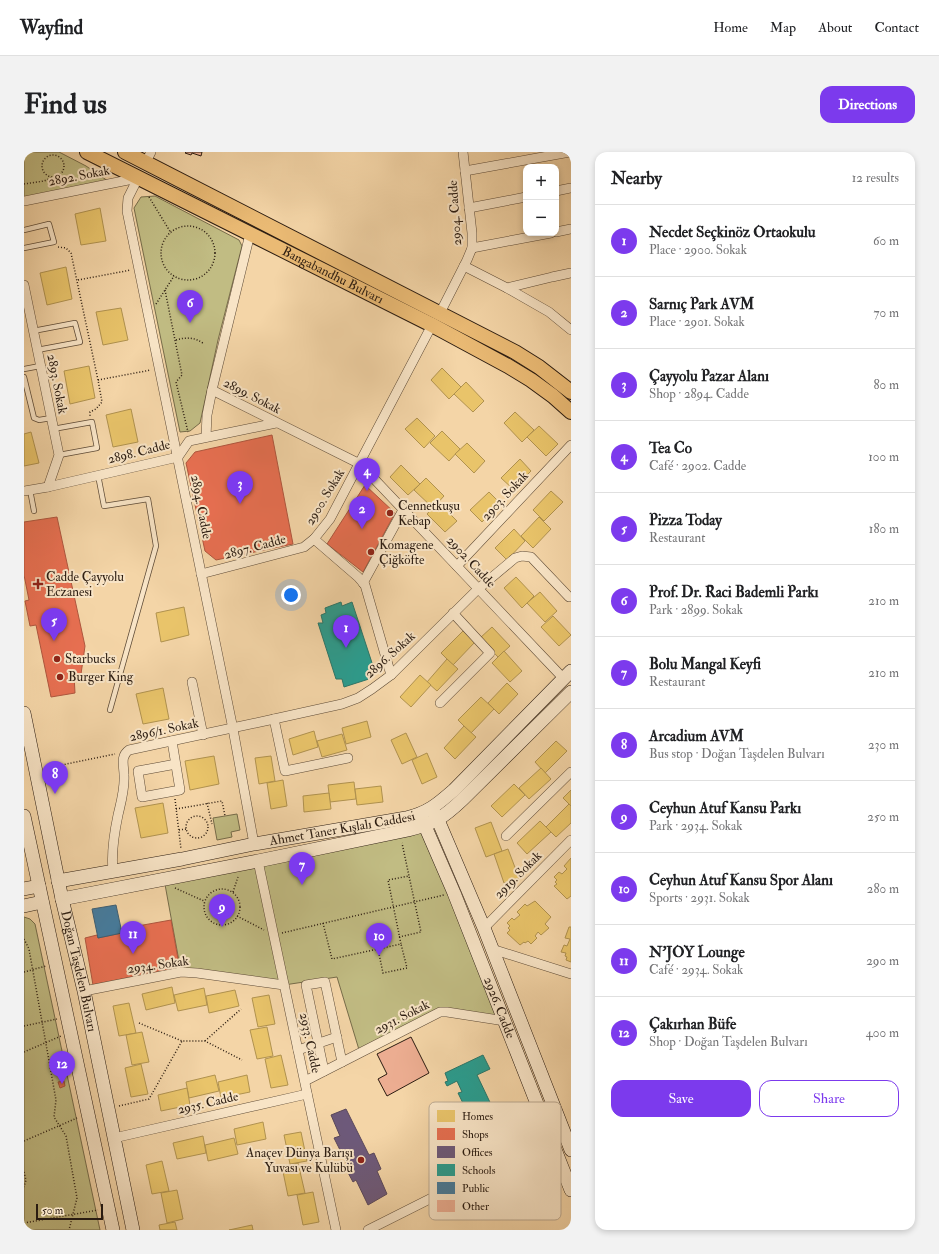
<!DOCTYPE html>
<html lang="en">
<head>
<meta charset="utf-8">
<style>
	body { margin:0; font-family:"IM FELL Double Pica",serif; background:#f2f2f2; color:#202124 }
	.controls { position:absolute; right:12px; top:12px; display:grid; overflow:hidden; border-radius:8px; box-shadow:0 2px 6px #0003 }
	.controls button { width:36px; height:36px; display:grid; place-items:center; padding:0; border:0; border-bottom:1px solid #e0e0e0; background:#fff; color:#202124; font:20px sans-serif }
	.scale { position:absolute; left:12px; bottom:10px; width:67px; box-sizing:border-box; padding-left:4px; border:2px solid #2b1c11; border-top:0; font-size:11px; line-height:14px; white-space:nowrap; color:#2b1c11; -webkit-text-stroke:3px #f8e4c6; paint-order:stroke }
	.you { position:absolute; left:267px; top:443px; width:14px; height:14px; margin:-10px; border:3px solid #fff; border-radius:50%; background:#1a73e8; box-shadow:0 0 0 6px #1a73e833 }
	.badge { display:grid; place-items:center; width:26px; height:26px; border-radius:50%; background:#7c3aed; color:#fff; font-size:13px; font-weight:700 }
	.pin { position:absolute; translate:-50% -33px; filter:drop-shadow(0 1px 2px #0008) }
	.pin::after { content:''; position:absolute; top:21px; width:14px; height:12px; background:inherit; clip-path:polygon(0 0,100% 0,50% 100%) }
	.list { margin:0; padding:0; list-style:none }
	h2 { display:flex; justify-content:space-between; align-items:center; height:52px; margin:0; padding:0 16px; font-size:17px }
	h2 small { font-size:13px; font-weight:400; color:#757577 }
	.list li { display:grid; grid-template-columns:26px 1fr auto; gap:12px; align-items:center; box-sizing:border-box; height:72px; padding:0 16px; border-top:1px solid #e0e0e0 }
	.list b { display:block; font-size:15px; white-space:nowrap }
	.list p { margin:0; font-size:13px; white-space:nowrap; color:#757577 }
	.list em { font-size:13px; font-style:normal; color:#757577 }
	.actions { display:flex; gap:8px; padding:12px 16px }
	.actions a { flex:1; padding:9px 0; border:1px solid #7c3aed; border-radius:12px; text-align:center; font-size:14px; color:#7c3aed }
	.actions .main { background:#7c3aed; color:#fff }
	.map { position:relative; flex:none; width:547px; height:1078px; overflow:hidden; border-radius:12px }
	header { display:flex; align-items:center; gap:24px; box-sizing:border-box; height:56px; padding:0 20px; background:#fff; border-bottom:1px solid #e0e0e0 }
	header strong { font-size:19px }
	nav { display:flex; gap:22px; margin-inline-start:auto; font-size:14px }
	.intro { display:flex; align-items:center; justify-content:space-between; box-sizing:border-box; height:96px; padding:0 24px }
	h1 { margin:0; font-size:28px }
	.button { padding:10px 18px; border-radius:12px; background:#7c3aed; color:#fff; font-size:14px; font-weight:700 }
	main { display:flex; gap:24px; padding:0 24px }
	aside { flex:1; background:#fff; border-radius:12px; box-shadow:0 2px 6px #0003 }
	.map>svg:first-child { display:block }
	.green { fill:#c1bc83; stroke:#766c4a }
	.homes { fill:#e9c46a; stroke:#b0924f }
	.shops { fill:#e76f51; stroke:#af563e }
	.offices { fill:#6d597a; stroke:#59475a }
	.schools { fill:#2a9d8f; stroke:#2a7669 }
	.public { fill:#457b9d; stroke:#3d5e73 }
	.building { fill:#ecad91; stroke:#2b1c11 }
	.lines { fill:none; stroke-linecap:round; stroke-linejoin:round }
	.lane-casing { stroke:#5d4a36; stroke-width:6 }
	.street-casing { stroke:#5d4a36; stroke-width:10 }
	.secondary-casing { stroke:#2b1c11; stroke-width:14 }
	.primary-casing { stroke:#2b1c11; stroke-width:16 }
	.path { stroke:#2b1c11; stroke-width:1.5; stroke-dasharray:1 2; stroke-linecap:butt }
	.lane { stroke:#f8e4c6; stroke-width:4.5 }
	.street { stroke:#f8e4c6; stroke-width:9 }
	.secondary { stroke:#f8e4c6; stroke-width:13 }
	.primary { stroke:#eaba74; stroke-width:14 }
	.poi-dot { fill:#8f2418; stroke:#f8e4c6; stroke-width:1.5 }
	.labels { text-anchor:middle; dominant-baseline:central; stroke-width:4; stroke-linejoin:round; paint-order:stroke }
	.street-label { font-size:13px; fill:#2b1c11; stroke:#f8e4c6 }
	.poi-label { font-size:13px; fill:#2b1c11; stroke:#f8e4c6; text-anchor:start }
	.key { fill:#f8e4c6; stroke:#baa890; stroke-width:1 }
	.key-label { font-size:11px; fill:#2b1c11 }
</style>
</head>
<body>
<header>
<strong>Wayfind</strong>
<nav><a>Home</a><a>Map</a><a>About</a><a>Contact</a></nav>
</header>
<div class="intro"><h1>Find us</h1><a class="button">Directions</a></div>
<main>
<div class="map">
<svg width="547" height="1078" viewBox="0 0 547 1078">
	<rect width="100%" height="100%" fill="#f4d5a7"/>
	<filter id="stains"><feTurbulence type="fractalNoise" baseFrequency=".005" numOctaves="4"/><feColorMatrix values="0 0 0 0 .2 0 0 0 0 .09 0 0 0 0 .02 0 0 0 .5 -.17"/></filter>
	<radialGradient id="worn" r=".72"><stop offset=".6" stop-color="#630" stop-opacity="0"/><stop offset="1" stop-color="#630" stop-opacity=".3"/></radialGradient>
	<g class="green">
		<polygon points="0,0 35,0 62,14 84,29 0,46"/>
		<polygon points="131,44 215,88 218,94 194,188 176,271 166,279 156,280 110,56 117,45"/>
		<polygon points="213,662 216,678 207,680 208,685 193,688 189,666"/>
		<polygon points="401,673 481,869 423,860 336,901 313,825 260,833 157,820 140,727"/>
		<polygon points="0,765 6,767 11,772 76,1078 0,1078"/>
	</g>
	<g class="homes">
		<polygon points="76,56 82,89 57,93 51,62"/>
		<polygon points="42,115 48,147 23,153 16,121"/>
		<polygon points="97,156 104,188 79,193 72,160"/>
		<polygon points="65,214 71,246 46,252 40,219"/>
		<polygon points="418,216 437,235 425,247 407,228"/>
		<polygon points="442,230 460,249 449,260 430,242"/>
		<polygon points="107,257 114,290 89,295 82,263"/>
		<polygon points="491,260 510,278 498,290 480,271"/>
		<polygon points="393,266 411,284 400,296 381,277"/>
		<polygon points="515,274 534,292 522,304 503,285"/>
		<polygon points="418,279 436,297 425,309 406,291"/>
		<polygon points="7,280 15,311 0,314 0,282"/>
		<polygon points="443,291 461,309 450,321 431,302"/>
		<polygon points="496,307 507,319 489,337 477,326"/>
		<polygon points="377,313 396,332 384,343 366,325"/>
		<polygon points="402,326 420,344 409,356 390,338"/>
		<polygon points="527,339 539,350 520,369 509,358"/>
		<polygon points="465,340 476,351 458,370 446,358"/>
		<polygon points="414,350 433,369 421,380 403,362"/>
		<polygon points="515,365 527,377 509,396 497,384"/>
		<polygon points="490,377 501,389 483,408 471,396"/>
		<polygon points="492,425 510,444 498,456 480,436"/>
		<polygon points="516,440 533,459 521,470 503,451"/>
		<polygon points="160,455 165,483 137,490 132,461"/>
		<polygon points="529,464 547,483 535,494 517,475"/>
		<polygon points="468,475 486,494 474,505 456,486"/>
		<polygon points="439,479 451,490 429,513 417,501"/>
		<polygon points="480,499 498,519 486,530 468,511"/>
		<polygon points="423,507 434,517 413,539 403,530"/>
		<polygon points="396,523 407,533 387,555 376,545"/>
		<polygon points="483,531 494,542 475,562 464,551"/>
		<polygon points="139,536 145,567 119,572 112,542"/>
		<polygon points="457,545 470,557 447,581 434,568"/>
		<polygon points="343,569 347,585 322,592 318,576"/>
		<polygon points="440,574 452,585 431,607 420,596"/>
		<polygon points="290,579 294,595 269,603 265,587"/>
		<polygon points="382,581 393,605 378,612 367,588"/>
		<polygon points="318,582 323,598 298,605 293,589"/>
		<polygon points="532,589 543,599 521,621 511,610"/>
		<polygon points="403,601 413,625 398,632 388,608"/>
		<polygon points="190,604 195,632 166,638 161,609"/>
		<polygon points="247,604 251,629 235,632 231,606"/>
		<polygon points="517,616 527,627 505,647 495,636"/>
		<polygon points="259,628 263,654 247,657 243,631"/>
		<polygon points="330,630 332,647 306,650 304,633"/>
		<polygon points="490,632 501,643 478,665 467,654"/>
		<polygon points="357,634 359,650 333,653 331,637"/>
		<polygon points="547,638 547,654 539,646"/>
		<polygon points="305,641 307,657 280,660 279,644"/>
		<polygon points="139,651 144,681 117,686 111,656"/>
		<polygon points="545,652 547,654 547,671 532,685 522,675"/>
		<polygon points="516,669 527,680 503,702 493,691"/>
		<polygon points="467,670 478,699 462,705 451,676"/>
		<polygon points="484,697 495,726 480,731 470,702"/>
		<polygon points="547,706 547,744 543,747 530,734 533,732 531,730 533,728 530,725 535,720 538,722 543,717 540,714"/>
		<polygon points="511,749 527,765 521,772 525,776 517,783 514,780 511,784 513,786 507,792 504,789 501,791 500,790 496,793 483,781 486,778 484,776 486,774 483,771 488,766 490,768 496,763 493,760 501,752 503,754"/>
		<polygon points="545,775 547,775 547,810 542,808 543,805 541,804 542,801 537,800 540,793 543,794 546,787 541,786"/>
		<polygon points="148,835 151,851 122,858 118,842"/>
		<polygon points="180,836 183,853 154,859 150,843"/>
		<polygon points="211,838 215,854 185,861 182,844"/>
		<polygon points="245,843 251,872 234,875 228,846"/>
		<polygon points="105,851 112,881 95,884 89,854"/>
		<polygon points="243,875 249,904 233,907 226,878"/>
		<polygon points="118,880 125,910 108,913 102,883"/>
		<polygon points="257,903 264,933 247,936 241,907"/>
		<polygon points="117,912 124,942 107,945 101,916"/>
		<polygon points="191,923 195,939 165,946 162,930"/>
		<polygon points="223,923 226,940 197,946 194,930"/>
		<polygon points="163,936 166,953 137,959 134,943"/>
		<polygon points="239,970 242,987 213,993 210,977"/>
		<polygon points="277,980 283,1009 266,1012 260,983"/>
		<polygon points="179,984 182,1001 153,1007 149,991"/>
		<polygon points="210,986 214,1002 184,1009 181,993"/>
		<polygon points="138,1009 145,1039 128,1042 122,1013"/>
		<polygon points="274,1011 281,1041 264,1044 258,1015"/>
		<polygon points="153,1038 159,1067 143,1071 137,1041"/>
		<polygon points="289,1040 295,1070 279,1073 273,1043"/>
		<polygon points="151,1070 153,1078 136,1078 135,1073"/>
		<polygon points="228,1073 229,1078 205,1078"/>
	</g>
	<g class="shops">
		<polygon points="248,283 269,392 192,408 181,399 162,311 171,300"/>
		<polygon points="341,333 371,361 339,420 303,392"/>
		<polygon points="33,365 61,494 57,522 50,523 51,541 27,545 12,473 6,474 1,449 5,448 0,423 0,370"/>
		<polygon points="147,768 156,818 69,833 61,786 73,783 74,786 98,781 97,777"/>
		<polygon points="40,929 41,934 36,936 34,930"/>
	</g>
	<polygon class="offices" points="322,957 345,1003 350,1001 357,1017 353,1019 363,1042 344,1053 332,1028 329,1030 321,1015 324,1014 310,986 316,984 307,963"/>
	<g class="schools">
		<polygon points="317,450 318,454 328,450 351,520 346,522 348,526 320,535 318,527 312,527 294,471 299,471 297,463 302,461 301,456"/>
		<polygon points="459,903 466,917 453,923 473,965 476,964 486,983 454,998 445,979 451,976 434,941 438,940 433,929 423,934 421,930 424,929 421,921"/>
	</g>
	<polygon class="public" points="92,753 98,781 74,786 68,757"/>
	<g class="building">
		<polygon points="162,0 178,0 177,4 168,1 167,3 161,1"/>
		<polygon points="387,885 405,921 363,944 354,927 363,922 353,902"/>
	</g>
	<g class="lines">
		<g class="lane-casing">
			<g id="lane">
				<polyline points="0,78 25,72 30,90 0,96"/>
				<polyline points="9,179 51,171 56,190 13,198"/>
				<polyline points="0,217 16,214"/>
				<polyline points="0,225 10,266 15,268 27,266"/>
				<polyline points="29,277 68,270 73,296 35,303"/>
				<polyline points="74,323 80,354 124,347 132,394 86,558"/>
				<polyline points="6,338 10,359"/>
			</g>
		</g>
		<g class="street-casing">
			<g id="street">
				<polyline points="122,10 127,0"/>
				<polyline points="441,19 546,0"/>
				<polyline points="114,26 104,46 103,59 209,577 230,692"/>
				<polyline points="532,39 547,36"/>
				<polyline points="0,49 114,26"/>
				<polyline points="445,56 502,45"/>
				<polyline points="532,80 547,77"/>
				<polyline points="226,82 188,238 336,312 540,527"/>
				<polyline points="448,96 527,81"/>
				<polyline points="440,114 483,136 525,160 547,178"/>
				<polyline points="0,133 35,303 24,335"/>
				<polyline points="483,136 528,125 547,121"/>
				<polyline points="416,161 443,108 448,96 448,81 439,0"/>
				<polyline points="182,285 183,263 188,238"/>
				<polyline points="0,339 24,335 154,305 165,289 252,271"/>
				<polyline points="433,414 547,293"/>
				<polyline points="177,422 280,395 290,387"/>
				<polyline points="339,431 379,358"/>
				<polyline points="367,523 341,433 334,425 290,387 306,367 408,173"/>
				<polyline points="168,530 179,583"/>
				<polyline points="416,551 466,501 429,461"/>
				<polyline points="250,567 261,619 324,606"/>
				<polyline points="148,589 156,638 118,645 114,619 152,612"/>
				<polyline points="482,684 547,620"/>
				<polyline points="234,709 312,1078"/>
				<path d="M89 719C87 700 90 682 94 663 97 650 101 637 100 623 100 614 96 604 105 598L250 567 318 552 334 546 348 537 367 523 454 437 491 406 498 404 507 405 545 445"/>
				<polyline points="460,776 547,688"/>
				<polyline points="468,797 547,822"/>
				<polyline points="60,839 157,820 173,821 260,833"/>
				<polyline points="274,898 313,885"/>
				<polyline points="300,919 282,833 301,830 318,910"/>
				<polyline points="281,929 416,860 423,860 481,869"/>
				<polyline points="90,986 283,942"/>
				<polyline points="344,1078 527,986"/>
			</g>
		</g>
		<g class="secondary-casing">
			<g id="secondary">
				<path id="s1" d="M0 561 38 747 60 839 109 1078"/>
				<polyline points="410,661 414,668 460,776 547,998"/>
				<polyline points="0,664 89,1078"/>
				<path id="s2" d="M398 667 430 741 547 1038"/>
				<path id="s3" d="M34 729 158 707 230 692 382 666C404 661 414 652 430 638L547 519"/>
				<polyline points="0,737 15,734"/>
				<path d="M38 747 234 709 384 678C411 671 419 666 439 647L547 540"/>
				<polyline points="0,754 18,750"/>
			</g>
		</g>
		<g class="primary-casing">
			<g id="primary">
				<path id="s4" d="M63 0 408 173 484 214 507 228 529 244 547 260"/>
				<polyline points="101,0 491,200 515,215 547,240"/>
			</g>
		</g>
		<g class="path">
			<circle cx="29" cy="14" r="11"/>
			<polyline points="0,32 20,29 27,26"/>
			<polyline points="125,45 147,81"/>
			<circle cx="164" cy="101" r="27"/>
			<polyline points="34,95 42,96 47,101 74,228 78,250 72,257 66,260 66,264"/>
			<polyline points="54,128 107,118"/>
			<polyline points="141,138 158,223 152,230 164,280"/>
			<polyline points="132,152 150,124"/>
			<path d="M152 188C162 185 171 185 180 192"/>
			<polyline points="74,228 127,218"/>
			<polyline points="23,616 91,602"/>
			<polyline points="151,647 157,697"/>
			<polyline points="183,651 188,672"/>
			<polyline points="152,657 198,649 201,664"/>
			<circle cx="173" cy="675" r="11"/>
			<polyline points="155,678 162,677"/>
			<polyline points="151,736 180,749"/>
			<circle cx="198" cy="755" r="18"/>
			<polyline points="209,740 214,725"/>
			<polyline points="213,764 240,778"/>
			<polyline points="299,771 308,807 377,792 364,728 385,724 378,691"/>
			<polyline points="258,781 420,743"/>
			<polyline points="375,785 397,780 385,724"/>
			<polyline points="0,787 5,797 32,948 30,965 42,984 53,1046 45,1078"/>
			<polyline points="354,797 359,821 383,816 377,792"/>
			<polyline points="0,820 22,814"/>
			<polyline points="115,871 158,889 181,889 218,908"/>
			<polyline points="0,874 33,867"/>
			<polyline points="181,889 217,857"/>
			<polyline points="0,900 37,884"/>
			<polyline points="95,954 125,947 158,889"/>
			<polyline points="0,989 53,966"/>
			<polyline points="0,1020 2,1028 0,1035"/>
			<polyline points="0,1071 74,1058"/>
		</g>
		<use href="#lane" class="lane"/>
		<use href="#street" class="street"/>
		<use href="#secondary" class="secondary"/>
		<use href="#primary" class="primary"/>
	</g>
	<g class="poi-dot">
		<circle cx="366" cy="361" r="4"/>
		<circle cx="347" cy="400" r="4"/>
		<path d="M12 426h4v4h4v4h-4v4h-4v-4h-4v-4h4z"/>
		<circle cx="33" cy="507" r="4"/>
		<circle cx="36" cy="525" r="4"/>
		<circle cx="337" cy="1008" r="4"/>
	</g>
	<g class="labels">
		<g class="street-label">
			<text transform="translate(55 24) rotate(-11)">2892. Sokak</text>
			<text transform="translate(431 61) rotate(-94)">2904. Cadde</text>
			<text stroke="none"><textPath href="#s4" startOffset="275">Bangabandhu Bulvarı</textPath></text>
			<text transform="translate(33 232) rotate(79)">2893. Sokak</text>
			<text transform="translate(228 244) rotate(27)">2899. Sokak</text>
			<text transform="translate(115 300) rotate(-14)">2898. Cadde</text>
			<text transform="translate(481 344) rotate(-47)">2903. Sokak</text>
			<text transform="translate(301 345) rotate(-59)">2900. Sokak</text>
			<text transform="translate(177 355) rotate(79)">2894. Cadde</text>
			<text transform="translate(231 395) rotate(-15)">2897. Cadde</text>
			<text transform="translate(447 410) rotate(47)">2902. Cadde</text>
			<text transform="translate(366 503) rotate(-42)">2896. Sokak</text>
			<text transform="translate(140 578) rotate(-12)">2896/1. Sokak</text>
			<text stroke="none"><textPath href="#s3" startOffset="289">Ahmet Taner Kışlalı Caddesi</textPath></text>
			<text transform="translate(494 723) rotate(-45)">2919. Sokak</text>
			<text transform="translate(134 813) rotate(-8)">2934. Sokak</text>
			<text stroke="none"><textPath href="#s1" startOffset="264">Doğan Taşdelen Bulvarı</textPath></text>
			<text stroke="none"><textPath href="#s2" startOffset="204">2926. Cadde</textPath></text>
			<text transform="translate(378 865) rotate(-27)">2931. Sokak</text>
			<text transform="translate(286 891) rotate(78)">2933. Cadde</text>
			<text transform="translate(184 951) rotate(-13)">2935. Cadde</text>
		</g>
		<g class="poi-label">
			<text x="374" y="354">Cennetkuşu<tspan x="374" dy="15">Kebap</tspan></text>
			<text x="355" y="393">Komagene<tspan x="355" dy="15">Çiğköfte</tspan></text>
			<text x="22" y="425">Cadde Çayyolu<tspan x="22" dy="15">Eczanesi</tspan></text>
			<text x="41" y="507">Starbucks</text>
			<text x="44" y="525">Burger King</text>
			<text x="329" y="1001" text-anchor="end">Anaçev Dünya Barışı<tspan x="329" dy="15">Yuvası ve Kulübü</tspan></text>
		</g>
	</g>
	<rect x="405" y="950" width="132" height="118" rx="6" class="key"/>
	<rect x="413" y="958" width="18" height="12" fill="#e9c46a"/>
	<rect x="413" y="976" width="18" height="12" fill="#e76f51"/>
	<rect x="413" y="994" width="18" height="12" fill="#6d597a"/>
	<rect x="413" y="1012" width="18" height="12" fill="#2a9d8f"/>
	<rect x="413" y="1030" width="18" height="12" fill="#457b9d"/>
	<rect x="413" y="1048" width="18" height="12" fill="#ecad91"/>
	<g class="key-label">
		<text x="438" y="968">Homes</text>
		<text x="438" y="986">Shops</text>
		<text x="438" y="1004">Offices</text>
		<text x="438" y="1022">Schools</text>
		<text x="438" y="1040">Public</text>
		<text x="438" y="1058">Other</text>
	</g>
	<rect width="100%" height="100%" filter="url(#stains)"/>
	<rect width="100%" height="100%" fill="url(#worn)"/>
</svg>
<div class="controls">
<button>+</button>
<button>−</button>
</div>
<div class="scale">50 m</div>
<div class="you"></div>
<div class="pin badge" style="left:322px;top:496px">1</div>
<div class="pin badge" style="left:338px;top:377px">2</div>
<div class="pin badge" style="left:216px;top:352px">3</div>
<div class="pin badge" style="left:343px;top:339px">4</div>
<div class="pin badge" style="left:30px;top:489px">5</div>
<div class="pin badge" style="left:166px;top:171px">6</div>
<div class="pin badge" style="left:278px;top:733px">7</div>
<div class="pin badge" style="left:31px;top:642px">8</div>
<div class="pin badge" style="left:198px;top:775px">9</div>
<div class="pin badge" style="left:355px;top:804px">10</div>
<div class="pin badge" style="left:109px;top:802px">11</div>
<div class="pin badge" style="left:38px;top:932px">12</div>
</div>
<aside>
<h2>Nearby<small>12 results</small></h2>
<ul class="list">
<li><span class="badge">1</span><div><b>Necdet Seçkinöz Ortaokulu</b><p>Place · 2900. Sokak</p></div><em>60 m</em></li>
<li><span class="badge">2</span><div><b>Sarnıç Park AVM</b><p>Place · 2901. Sokak</p></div><em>70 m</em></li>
<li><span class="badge">3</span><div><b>Çayyolu Pazar Alanı</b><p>Shop · 2894. Cadde</p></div><em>80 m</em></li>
<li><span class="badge">4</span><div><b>Tea Co</b><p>Café · 2902. Cadde</p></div><em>100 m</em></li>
<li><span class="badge">5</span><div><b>Pizza Today</b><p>Restaurant</p></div><em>180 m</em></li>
<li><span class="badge">6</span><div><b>Prof. Dr. Raci Bademli Parkı</b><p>Park · 2899. Sokak</p></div><em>210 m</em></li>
<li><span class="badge">7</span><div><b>Bolu Mangal Keyfi</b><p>Restaurant</p></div><em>210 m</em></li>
<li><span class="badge">8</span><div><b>Arcadium AVM</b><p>Bus stop · Doğan Taşdelen Bulvarı</p></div><em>230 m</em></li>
<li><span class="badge">9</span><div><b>Ceyhun Atuf Kansu Parkı</b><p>Park · 2934. Sokak</p></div><em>250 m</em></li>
<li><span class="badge">10</span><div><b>Ceyhun Atuf Kansu Spor Alanı</b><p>Sports · 2931. Sokak</p></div><em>280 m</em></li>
<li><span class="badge">11</span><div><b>N'JOY Lounge</b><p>Café · 2934. Sokak</p></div><em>290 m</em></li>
<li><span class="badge">12</span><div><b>Çakırhan Büfe</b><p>Shop · Doğan Taşdelen Bulvarı</p></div><em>400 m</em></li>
</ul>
<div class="actions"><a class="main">Save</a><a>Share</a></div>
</aside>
</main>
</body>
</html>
